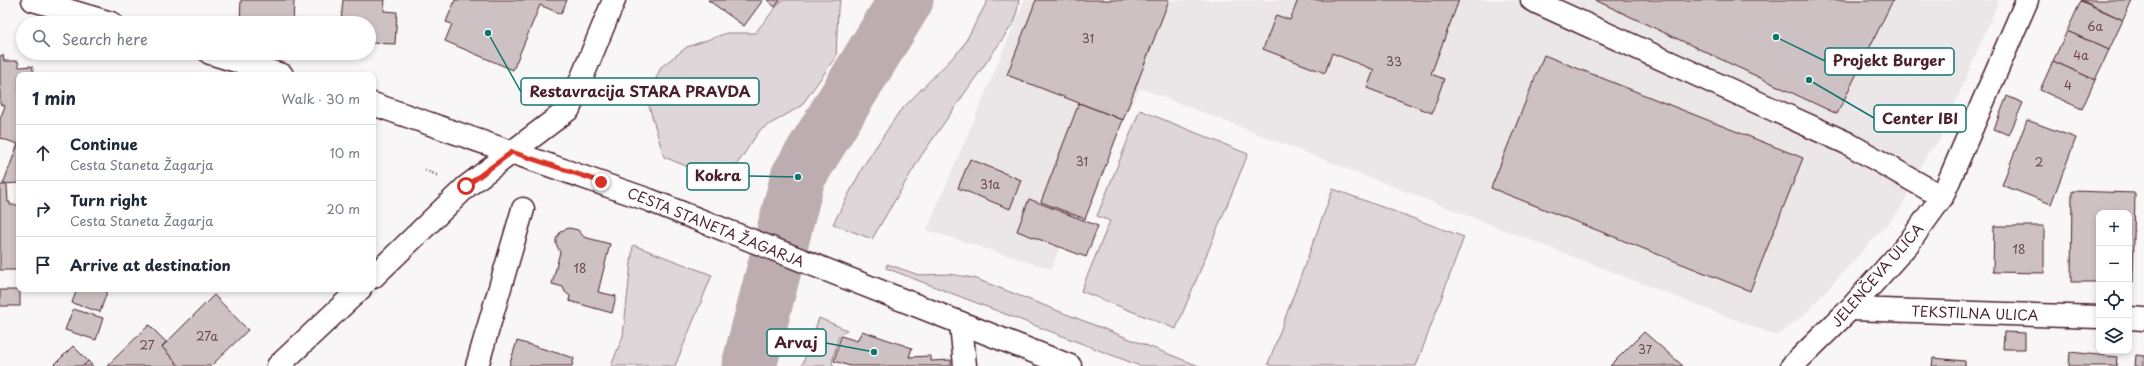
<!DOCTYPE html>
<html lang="en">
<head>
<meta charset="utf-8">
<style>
	body { margin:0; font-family:"Playpen Sans",sans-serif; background:#f2f2f3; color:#1f2937 }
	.controls { position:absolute; right:12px; bottom:12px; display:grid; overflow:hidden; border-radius:8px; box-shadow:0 2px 6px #0003 }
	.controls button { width:36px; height:36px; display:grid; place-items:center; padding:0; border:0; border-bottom:1px solid #e0e1e3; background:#fff; color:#1f2937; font:20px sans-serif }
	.stop { position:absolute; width:12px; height:12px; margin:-9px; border:3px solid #d93025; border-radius:50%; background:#fff }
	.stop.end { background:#d93025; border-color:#fff; box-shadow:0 1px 4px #0008 }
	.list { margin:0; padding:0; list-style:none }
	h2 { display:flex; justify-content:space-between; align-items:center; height:52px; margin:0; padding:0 16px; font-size:17px }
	h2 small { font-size:13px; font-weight:400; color:#747a83 }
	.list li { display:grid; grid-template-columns:26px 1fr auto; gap:12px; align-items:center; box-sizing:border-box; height:56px; padding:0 16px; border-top:1px solid #e0e1e3 }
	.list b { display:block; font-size:15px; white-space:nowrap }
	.list p { margin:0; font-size:13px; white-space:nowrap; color:#747a83 }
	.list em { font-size:13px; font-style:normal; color:#747a83 }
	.icon { flex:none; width:22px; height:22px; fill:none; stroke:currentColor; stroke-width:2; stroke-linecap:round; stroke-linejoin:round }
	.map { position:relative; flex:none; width:2144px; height:366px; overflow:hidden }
	.search { position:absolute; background:#fff; box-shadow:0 2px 6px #0003; left:16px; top:16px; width:360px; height:44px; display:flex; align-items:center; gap:10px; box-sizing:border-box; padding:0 14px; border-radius:22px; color:#747a83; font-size:15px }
	.panel { position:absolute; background:#fff; box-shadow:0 2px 6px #0003; left:16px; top:72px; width:360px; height:220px; border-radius:8px }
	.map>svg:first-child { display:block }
	.built { fill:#ebe6e8 }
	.green { fill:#ded6d9; stroke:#947a82 }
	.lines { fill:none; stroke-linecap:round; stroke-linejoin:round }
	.river { stroke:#bdadb0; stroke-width:55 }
	.building { fill:#cdc1c4; stroke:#4a1f2b }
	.minor-casing { stroke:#4a1f2b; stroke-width:25 }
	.major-casing { stroke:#4a1f2b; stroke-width:25 }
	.path { stroke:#4a1f2b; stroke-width:2.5; stroke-dasharray:1 3; stroke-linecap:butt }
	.minor { stroke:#fff; stroke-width:22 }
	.major { stroke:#fff; stroke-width:22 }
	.route { stroke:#d93025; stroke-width:5 }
	.labels { text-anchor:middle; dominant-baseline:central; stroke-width:3; stroke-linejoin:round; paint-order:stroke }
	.number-label { font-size:12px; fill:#6b4851 }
	.street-label { font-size:14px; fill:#4a1f2b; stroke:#fff }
	.leader { fill:none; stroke:#0f766e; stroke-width:1.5 }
	.callout-dot { fill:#0f766e; stroke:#fff; stroke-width:1.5 }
	.callout { fill:#fff; stroke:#0f766e; stroke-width:1.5 }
	.callout-label { font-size:15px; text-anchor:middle; font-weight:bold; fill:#4a1f2b }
</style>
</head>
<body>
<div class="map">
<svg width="2144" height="366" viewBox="0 0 2144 366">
	<rect width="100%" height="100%" fill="#f8f6f7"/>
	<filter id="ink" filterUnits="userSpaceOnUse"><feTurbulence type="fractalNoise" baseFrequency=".025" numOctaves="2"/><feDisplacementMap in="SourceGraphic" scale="8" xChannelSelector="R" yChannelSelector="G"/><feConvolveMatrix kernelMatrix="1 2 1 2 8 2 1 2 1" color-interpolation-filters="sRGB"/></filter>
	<g filter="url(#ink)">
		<polygon class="built" points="1025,0 1999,0 1939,141 1927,154 1899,211 1804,315 1777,336 1140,88 1061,244 1051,269 927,230"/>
		<g class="green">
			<polygon points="782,0 841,0 838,9 836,57 801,106 760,130 725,182 664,157 647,99 661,67 687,47 727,33 755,33"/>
			<polygon points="988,0 1019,0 1015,21 921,156 872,239 833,224 864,165 899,112 962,48"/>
			<polygon points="1140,110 1248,154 1176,329 1081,291 1110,221 1097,216"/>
			<polygon points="1333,189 1464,237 1416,366 1272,366 1268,364"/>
			<polygon points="633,245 712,275 675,366 611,366 623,336"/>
			<polygon points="887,264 919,275 949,274 974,278 1199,366 1140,366 886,268"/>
			<polygon points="819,318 847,330 839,335 832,362 833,366 802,366"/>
		</g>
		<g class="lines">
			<polyline class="river" points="749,366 798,177 906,0"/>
		</g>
		<g class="building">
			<polygon points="241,0 294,0 293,23 240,23"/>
			<polygon points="343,0 385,0 384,11 397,12 395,44 369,43 369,23 341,22"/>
			<polygon points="455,0 567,0 561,14 540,5 513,70 445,41 452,24 446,22"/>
			<polygon points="708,0 763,0 744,26"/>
			<polygon points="767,0 780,0 775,7"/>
			<polygon points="1036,0 1169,0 1123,120 1007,75"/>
			<polygon points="1298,0 1459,0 1431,74 1444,79 1432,113 1367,88 1374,70 1332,53 1325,73 1263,49 1276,15 1290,20"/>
			<polygon points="1595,0 1893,0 1837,114"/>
			<polygon points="2081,0 2132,0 2123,20"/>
			<polygon points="2081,1 2123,20 2109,50 2067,31"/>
			<polygon points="2067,31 2109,50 2095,80 2053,61"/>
			<polygon points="3,55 4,61 18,61 19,67 21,67 32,66 34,73 40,75 19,75 19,183 3,184 18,144 0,138 0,119 5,106 0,104 0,56"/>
			<polygon points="1544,55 1803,158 1750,291 1491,188"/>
			<polygon points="2053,61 2095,80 2082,109 2040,90"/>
			<polygon points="2007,96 2023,103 2009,135 1994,129"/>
			<polygon points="1079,103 1123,120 1085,219 1041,202"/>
			<polygon points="2027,120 2076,138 2051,204 2002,185"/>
			<polygon points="970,159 1021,180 1010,209 958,188"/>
			<polygon points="0,185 7,185 8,202 10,202 10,205 19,205 19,270 0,270"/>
			<polygon points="2072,191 2135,193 2133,283 2129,283 2129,213 2099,213 2099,282 2071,282"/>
			<polygon points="1029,199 1098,226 1086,257 1017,231"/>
			<polygon points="1994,226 2044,226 2044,273 1993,272"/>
			<polygon points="569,228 578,230 584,237 610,244 598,292 616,296 612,313 569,301 570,296 565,292 563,287 552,284 560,252 556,244 556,239 561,231"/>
			<polygon points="77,289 108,289 100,312 72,303"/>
			<rect x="0" y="290" width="20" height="16"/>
			<polygon points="214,295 248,330 211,366 179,366 162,347"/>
			<polygon points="73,309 103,318 96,340 65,330"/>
			<polygon points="149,325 166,342 162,347 179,366 107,366"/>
			<polygon points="862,331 912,348 909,357 931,356 931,361 951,360 951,366 850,366 834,361 841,336 857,341"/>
			<polygon points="1644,332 1683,366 1610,366"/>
			<polygon points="2004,332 2025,333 2025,349 2003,349"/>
			<polygon points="517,341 574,358 572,366 509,366"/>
			<polygon points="73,346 88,361 83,366 53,366"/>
			<polygon points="2070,352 2117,357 2116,366 2069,366"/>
			<polygon points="2136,355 2144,356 2144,366 2135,366"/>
			<polygon points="1933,358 1965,361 1965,366 1932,366"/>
			<polygon points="88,361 93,366 83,366"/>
		</g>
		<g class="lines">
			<g class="minor-casing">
				<g id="minor">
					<polyline points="1532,0 1847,143 1942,197"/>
					<polyline points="373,277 466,187 569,109 614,0"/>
					<polyline points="1850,309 2099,317"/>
					<polyline points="2129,318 2144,319"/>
					<polyline points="961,323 965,366"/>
					<polyline points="278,366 360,289"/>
					<polyline points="477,366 523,209"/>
					<polyline points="1792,366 1850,309 1908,244 1942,197 2027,0"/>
				</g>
			</g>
			<g class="major-casing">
				<g id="major">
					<polyline points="33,0 111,23"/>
					<polyline points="210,53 282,75"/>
					<polyline points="373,104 649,200 1070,366"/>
				</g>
			</g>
			<polyline class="path" points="425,170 439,176"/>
			<use href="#minor" class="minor"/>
			<use href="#major" class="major"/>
		</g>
	</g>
	<g class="lines" filter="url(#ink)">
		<polyline class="route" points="466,186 512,152 601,182"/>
	</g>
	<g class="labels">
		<g class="number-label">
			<text x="2095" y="26">6a</text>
			<text x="1088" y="38">31</text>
			<text x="2081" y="55">4a</text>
			<text x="1394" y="61">33</text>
			<text x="2068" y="85">4</text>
			<text x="1082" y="161">31</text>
			<text x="2039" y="162">2</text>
			<text x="990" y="184">31a</text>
			<text x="2019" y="249">18</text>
			<text x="580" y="268">18</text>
			<text x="207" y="336">27a</text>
			<text x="147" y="345">27</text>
			<text x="1645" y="349">37</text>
		</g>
		<g class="street-label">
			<text transform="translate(716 227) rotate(22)">CESTA STANETA ŽAGARJA</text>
			<text transform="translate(1877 275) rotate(-49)">JELENČEVA ULICA</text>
			<text transform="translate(1975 313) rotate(2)">TEKSTILNA ULICA</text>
		</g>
	</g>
	<path class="leader" d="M1776 37L1825 61M488 33L521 92M1809 80L1874 118M798 177L749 176M874 352L826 343"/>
	<g class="callout-dot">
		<circle cx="1776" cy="37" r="4"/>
		<circle cx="488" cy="33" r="4"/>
		<circle cx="1809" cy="80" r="4"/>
		<circle cx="798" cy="177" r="4"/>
		<circle cx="874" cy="352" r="4"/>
	</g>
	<g class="callout">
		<rect x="1825" y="48" width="129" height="27" rx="4"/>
		<rect x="521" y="78" width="238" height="27" rx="4"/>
		<rect x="1874" y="105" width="92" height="27" rx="4"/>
		<rect x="687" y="163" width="62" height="27" rx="4"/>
		<rect x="767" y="329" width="59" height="27" rx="4"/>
	</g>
	<g class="callout-label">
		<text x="1889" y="66">Projekt Burger</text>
		<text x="640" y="97">Restavracija STARA PRAVDA</text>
		<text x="1920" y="124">Center IBI</text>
		<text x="718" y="181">Kokra</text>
		<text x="796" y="348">Arvaj</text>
	</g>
</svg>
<div class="controls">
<button>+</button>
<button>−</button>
<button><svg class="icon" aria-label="locate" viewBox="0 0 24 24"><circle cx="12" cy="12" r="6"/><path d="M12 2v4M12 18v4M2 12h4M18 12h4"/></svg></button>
<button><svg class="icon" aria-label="layers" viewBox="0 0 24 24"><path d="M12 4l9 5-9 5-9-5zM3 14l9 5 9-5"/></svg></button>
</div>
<div class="stop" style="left:466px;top:186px"></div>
<div class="stop end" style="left:601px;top:182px"></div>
<div class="search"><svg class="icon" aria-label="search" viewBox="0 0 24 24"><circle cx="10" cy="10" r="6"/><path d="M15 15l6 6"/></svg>Search here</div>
<section class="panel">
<h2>1 min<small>Walk · 30 m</small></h2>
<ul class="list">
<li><svg class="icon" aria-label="ahead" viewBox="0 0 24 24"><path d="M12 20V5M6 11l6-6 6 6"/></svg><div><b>Continue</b><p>Cesta Staneta Žagarja</p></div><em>10 m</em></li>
<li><svg class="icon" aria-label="right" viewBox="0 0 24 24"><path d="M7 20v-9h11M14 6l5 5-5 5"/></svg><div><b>Turn right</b><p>Cesta Staneta Žagarja</p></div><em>20 m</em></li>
<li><svg class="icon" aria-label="arrive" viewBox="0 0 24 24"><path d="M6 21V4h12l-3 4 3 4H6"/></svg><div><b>Arrive at destination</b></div></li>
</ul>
</section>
</div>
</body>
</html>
